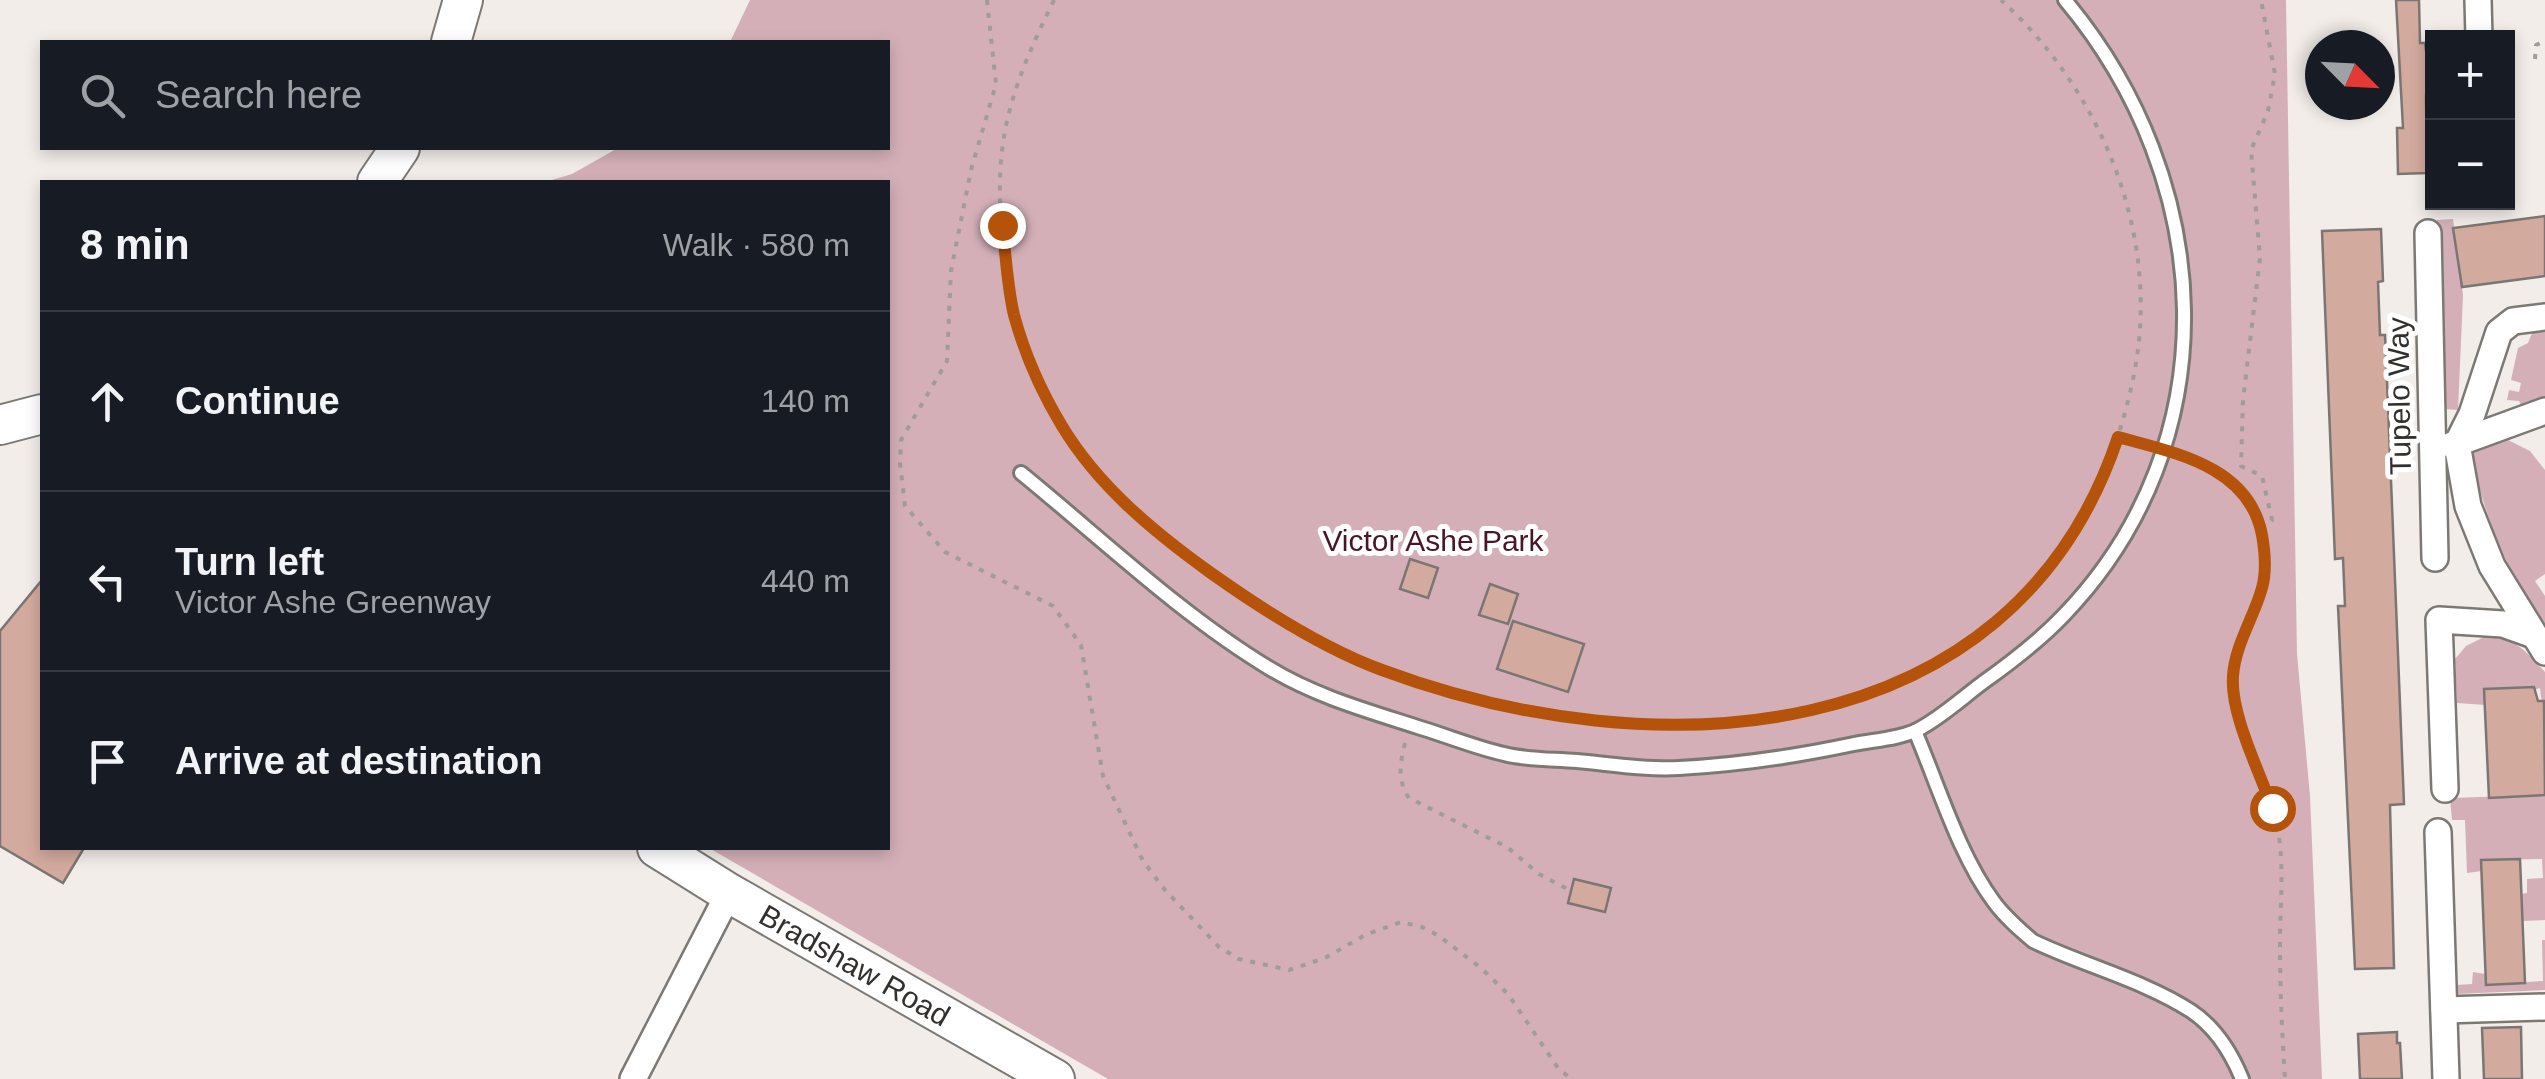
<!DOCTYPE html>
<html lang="en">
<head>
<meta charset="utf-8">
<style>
	body { margin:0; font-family:Helvetica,sans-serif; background:#242831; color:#f1f3f6 }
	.controls { position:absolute; right:30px; top:30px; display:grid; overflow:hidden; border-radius:0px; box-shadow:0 5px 15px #0003 }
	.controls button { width:90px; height:90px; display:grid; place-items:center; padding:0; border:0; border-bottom:2px solid #363941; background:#171b24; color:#f1f3f6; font:50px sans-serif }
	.compass { position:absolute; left:2305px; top:30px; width:90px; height:90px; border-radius:50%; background:#171b24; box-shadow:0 5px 15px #0003; rotate:114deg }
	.stop { position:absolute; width:30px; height:30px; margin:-22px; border:8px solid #b45309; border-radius:50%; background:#fff }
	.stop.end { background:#b45309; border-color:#fff; box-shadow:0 2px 10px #0008 }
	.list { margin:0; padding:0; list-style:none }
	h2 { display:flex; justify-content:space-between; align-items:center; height:130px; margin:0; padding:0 40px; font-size:42px }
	h2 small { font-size:32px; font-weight:400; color:#9ea1a6 }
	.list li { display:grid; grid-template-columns:65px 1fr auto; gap:30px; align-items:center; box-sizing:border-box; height:180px; padding:0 40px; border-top:2px solid #363941 }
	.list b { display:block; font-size:38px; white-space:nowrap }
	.list p { margin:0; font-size:32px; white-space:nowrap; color:#9ea1a6 }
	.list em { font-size:32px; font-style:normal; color:#9ea1a6 }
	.icon { flex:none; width:55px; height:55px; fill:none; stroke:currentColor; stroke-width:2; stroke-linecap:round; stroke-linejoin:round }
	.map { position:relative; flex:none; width:2545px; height:1079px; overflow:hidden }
	.search { position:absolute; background:#171b24; box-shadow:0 5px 15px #0003; left:40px; top:40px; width:850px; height:110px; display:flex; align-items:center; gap:25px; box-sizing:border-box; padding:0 35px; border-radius:0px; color:#9ea1a6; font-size:38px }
	.panel { position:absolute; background:#171b24; box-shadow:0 5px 15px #0003; left:40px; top:180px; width:850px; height:670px; border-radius:0px }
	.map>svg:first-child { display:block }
	.green { fill:#d4afb8 }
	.building { fill:#d3aa9e; stroke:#7b7674; stroke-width:2.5 }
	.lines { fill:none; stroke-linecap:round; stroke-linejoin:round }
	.lane-casing { stroke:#7c7975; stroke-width:18 }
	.street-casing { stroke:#7c7975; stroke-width:30 }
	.secondary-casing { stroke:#7c7975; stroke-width:42 }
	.path { stroke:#9f9c99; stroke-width:4; stroke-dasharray:5 8; stroke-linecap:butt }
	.lane { stroke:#fff; stroke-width:12 }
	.street { stroke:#fff; stroke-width:25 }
	.secondary { stroke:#fff; stroke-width:38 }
	.route { stroke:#b45309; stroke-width:12 }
	.labels { text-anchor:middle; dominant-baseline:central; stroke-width:10; stroke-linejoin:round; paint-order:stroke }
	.street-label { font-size:30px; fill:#32302f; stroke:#fff }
	.park-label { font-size:30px; fill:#491527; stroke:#fff }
</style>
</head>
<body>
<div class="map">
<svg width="2545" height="1079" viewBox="0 0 2545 1079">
	<rect width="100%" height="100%" fill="#f2ede9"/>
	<g class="green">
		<polygon points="750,0 2286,0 2297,654 2310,796 2322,1079 1108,1079 709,848 888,848 888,182 545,182 572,174 618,148 888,148 888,42 730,42"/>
		<polygon points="2453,219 2463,295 2458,410 2444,409 2437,220"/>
		<polygon points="2545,331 2545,397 2523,409 2519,401 2507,400 2509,390 2519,392 2521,383 2511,380 2518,348 2528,343 2532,333"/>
		<path d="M2508 440 2530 451 2545 470V574L2535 581 2545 596V629C2508 574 2485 519 2471 454L2472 451Z"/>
		<path d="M2484 637C2512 634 2528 653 2545 672V732L2540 688 2485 705 2457 703 2455 659 2466 646Z"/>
		<polygon points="2545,795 2545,920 2522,921 2521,894 2527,893 2527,879 2543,878 2542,859 2482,860 2482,871 2467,873 2465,820 2452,820 2450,798"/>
		<polygon points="2542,940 2545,940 2545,990 2456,994 2457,985 2472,984 2473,972 2485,974 2486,985 2543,981"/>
	</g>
	<g class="building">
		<polygon points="2396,0 2419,0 2420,43 2425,43 2430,82 2427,82 2426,97 2427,173 2398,174 2397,128 2403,128"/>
		<polygon points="2545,216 2545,276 2462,287 2453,228"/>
		<polygon points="2381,229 2383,281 2378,282 2380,335 2385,335 2386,356 2404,804 2390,805 2394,968 2355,969 2338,606 2345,606 2343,558 2335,559 2322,231"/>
		<polygon points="1410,559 1438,568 1428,598 1400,589"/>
		<polygon points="42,580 42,848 84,848 63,883 0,846 0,631"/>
		<polygon points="1490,584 1518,594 1508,624 1479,615"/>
		<polygon points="1513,621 1584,644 1568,692 1497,669"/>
		<polygon points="2534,687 2538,701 2544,701 2545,795 2489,798 2484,689"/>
		<polygon points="2520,859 2525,983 2486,985 2481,860"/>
		<polygon points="1574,879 1611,888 1605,912 1568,903"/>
		<polygon points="2521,1027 2522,1079 2484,1079 2482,1028"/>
		<polygon points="2397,1032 2397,1043 2400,1043 2402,1079 2360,1079 2358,1034"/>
	</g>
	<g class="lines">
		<g class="lane-casing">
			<g id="lane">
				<path d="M1021 473C1102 539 1180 614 1269 668 1316 697 1372 712 1424 729 1450 737 1477 748 1504 754 1527 760 1553 759 1577 761 1610 764 1646 770 1679 768 1737 765 1797 756 1854 744 1873 740 1899 739 1917 730 1941 718 1963 697 1985 681 2013 661 2039 641 2063 616 2232 441 2216 180 2065 0"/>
				<path d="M1915 731C1939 787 1958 853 1994 902 2005 917 2019 929 2033 941 2083 965 2145 981 2191 1011 2215 1027 2231 1052 2242 1079"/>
			</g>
		</g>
		<g class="street-casing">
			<g id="street">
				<polyline points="2478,0 2479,38"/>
				<polyline points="2428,233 2435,558"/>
				<polyline points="2545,317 2513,321 2499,332 2472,414 2457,444 2468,506 2492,566 2545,652"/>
				<polyline points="2452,445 2545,411"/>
				<polyline points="2445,789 2439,620 2503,624 2531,634"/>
				<polyline points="2438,832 2446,1079"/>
				<polyline points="2444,1010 2545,1007"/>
				<polyline points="633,1079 729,893"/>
			</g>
		</g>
		<g class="secondary-casing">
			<g id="secondary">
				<polyline points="451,42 463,0"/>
				<polyline points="377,182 400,148"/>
				<polyline points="0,425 42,414"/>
				<path id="s1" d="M657 848 729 893 1055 1079"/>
			</g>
		</g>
		<g class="path">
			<polyline points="987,0 996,84 971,170 951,271 947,361 901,440 900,463 905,506 945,552 1053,606 1081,645 1103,776 1143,861 1165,890 1219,947 1239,959 1289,970 1325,958 1365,935 1401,922 1422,927 1439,936 1481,968 1508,994 1558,1068 1571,1079"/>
			<path d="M1054 0C1036 37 1019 73 1009 113 984 208 1013 339 1061 423 1097 487 1158 535 1217 577 1267 612 1323 647 1380 670 1446 696 1514 710 1584 718 1660 727 1741 729 1815 711 1989 671 2103 542 2135 369 2160 233 2101 91 2001 0"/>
			<polyline points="2535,59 2536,45 2545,41"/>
			<polyline points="2118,437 2147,446"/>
			<path d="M2175 455C2206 464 2239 478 2254 509 2289 579 2235 616 2233 677 2231 725 2271 786 2279 837 2284 873 2280 906 2280 942 2280 988 2282 1033 2285 1079"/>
			<polyline points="2260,527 2272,520 2262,476 2241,466 2243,400 2260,258 2251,150 2268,111 2275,74 2261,0"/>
			<path d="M1405 743C1400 763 1397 780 1409 798L1507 847 1539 874 1571 891"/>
		</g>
		<use href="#lane" class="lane"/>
		<use href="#street" class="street"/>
		<use href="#secondary" class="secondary"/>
	</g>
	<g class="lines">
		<path class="route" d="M1002 225C1006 254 1007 286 1014 315 1024 352 1042 393 1062 426 1098 486 1155 533 1211 573 1263 610 1322 648 1382 670 1650 770 2012 755 2118 437 2175 453 2249 466 2262 535 2265 552 2267 570 2262 588 2254 617 2235 645 2233 676 2230 714 2260 772 2272 808"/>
	</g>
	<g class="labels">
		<g class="street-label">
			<text transform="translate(2399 396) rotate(-91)">Tupelo Way</text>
			<text stroke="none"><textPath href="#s1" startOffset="230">Bradshaw Road</textPath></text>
		</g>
		<g class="park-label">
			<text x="1433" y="540">Victor Ashe Park</text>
		</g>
	</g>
</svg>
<div class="controls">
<button>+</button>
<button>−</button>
</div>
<svg class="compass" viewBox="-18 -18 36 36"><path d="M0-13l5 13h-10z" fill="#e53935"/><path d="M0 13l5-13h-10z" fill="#9ea1a6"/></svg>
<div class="stop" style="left:2272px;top:808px"></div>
<div class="stop end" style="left:1002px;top:225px"></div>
<div class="search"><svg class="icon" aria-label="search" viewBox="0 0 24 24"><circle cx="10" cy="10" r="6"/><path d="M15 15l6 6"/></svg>Search here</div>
<section class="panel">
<h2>8 min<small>Walk · 580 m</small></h2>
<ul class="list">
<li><svg class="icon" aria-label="ahead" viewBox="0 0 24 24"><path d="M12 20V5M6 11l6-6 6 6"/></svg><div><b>Continue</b></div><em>140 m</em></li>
<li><svg class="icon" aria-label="left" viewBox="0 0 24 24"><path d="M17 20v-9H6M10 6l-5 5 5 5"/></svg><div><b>Turn left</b><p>Victor Ashe Greenway</p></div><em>440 m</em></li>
<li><svg class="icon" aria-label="arrive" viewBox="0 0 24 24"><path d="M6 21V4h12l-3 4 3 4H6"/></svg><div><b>Arrive at destination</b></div></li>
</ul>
</section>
</div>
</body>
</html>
